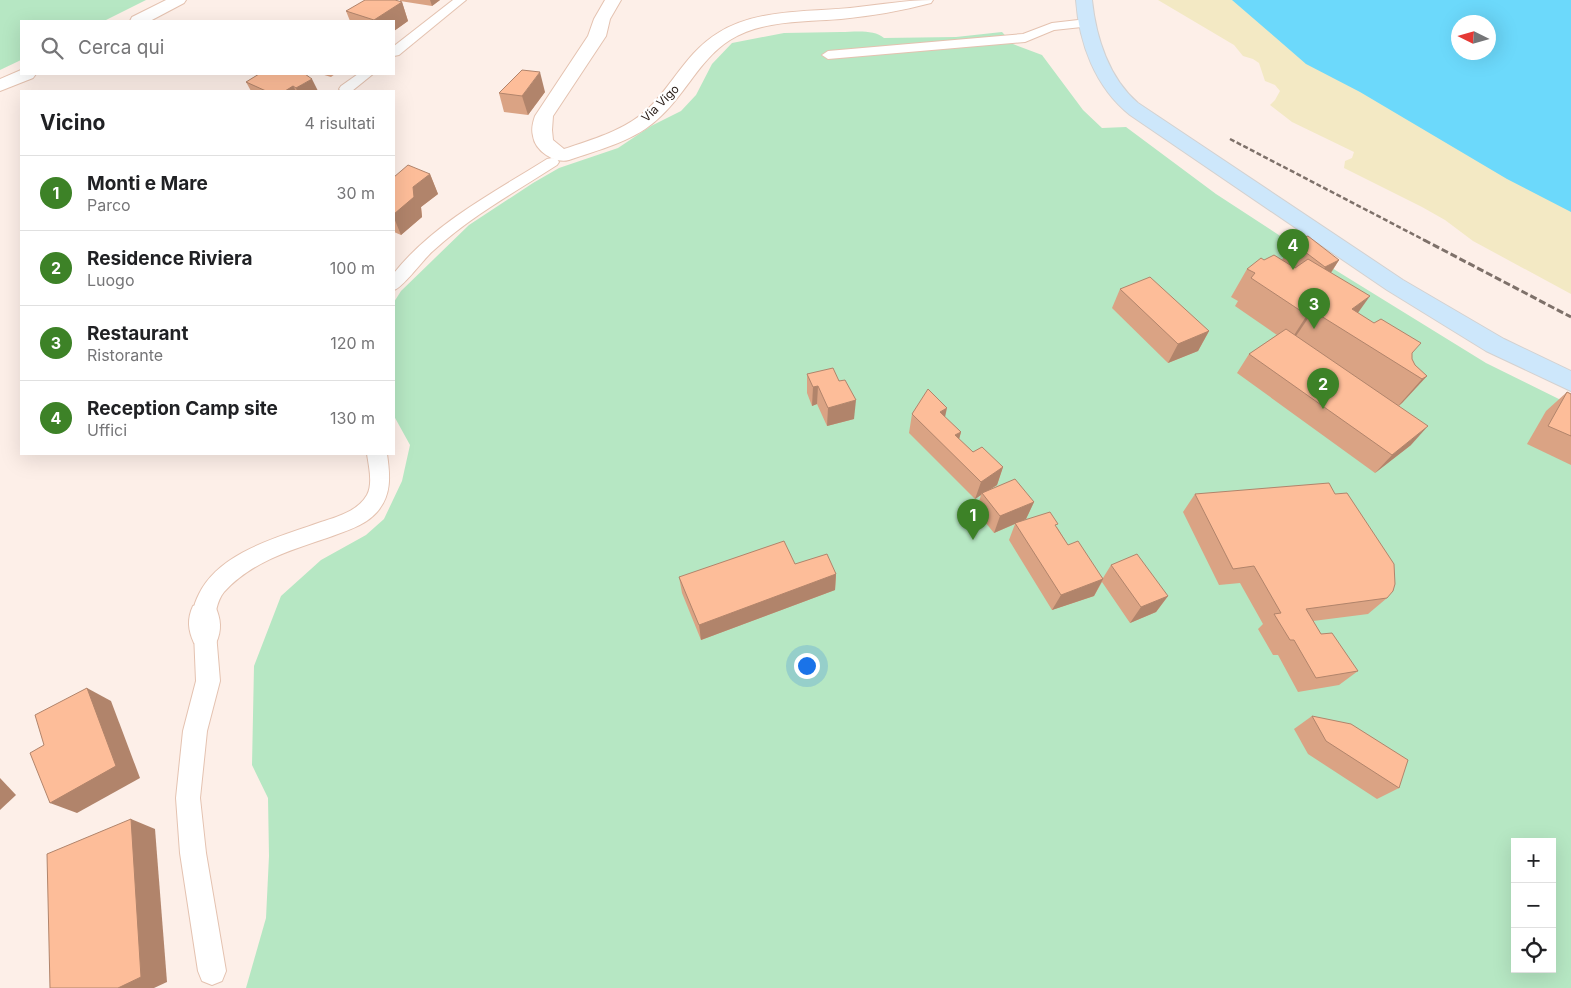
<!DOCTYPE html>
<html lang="it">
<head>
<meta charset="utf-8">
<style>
	body { margin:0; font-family:Inter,sans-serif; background:#f2f2f2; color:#202124 }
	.controls { position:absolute; right:15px; bottom:15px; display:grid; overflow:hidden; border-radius:0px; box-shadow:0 5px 20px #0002 }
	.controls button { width:45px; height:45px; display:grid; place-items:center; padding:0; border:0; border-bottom:1px solid #e0e0e0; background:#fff; color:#202124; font:25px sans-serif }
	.compass { position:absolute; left:1451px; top:15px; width:45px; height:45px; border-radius:50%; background:#fff; box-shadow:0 5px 20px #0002; rotate:275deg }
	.you { position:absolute; left:806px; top:665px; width:18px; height:18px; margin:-12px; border:4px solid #fff; border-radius:50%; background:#1a73e8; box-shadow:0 0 0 8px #1a73e833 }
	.badge { display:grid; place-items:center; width:32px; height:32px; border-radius:50%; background:#3d8227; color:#fff; font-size:16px; font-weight:700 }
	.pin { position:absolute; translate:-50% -41px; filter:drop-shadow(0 1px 2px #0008) }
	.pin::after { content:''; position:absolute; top:26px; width:18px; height:15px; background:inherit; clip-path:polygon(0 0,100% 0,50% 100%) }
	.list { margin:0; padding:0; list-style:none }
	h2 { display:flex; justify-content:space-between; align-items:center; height:65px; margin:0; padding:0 20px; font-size:21px }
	h2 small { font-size:16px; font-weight:400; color:#757577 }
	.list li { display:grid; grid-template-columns:32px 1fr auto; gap:15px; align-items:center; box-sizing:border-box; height:75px; padding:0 20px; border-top:1px solid #e0e0e0 }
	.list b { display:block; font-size:19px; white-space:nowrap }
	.list p { margin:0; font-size:16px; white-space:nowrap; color:#757577 }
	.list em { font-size:16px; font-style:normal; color:#757577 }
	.icon { flex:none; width:28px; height:28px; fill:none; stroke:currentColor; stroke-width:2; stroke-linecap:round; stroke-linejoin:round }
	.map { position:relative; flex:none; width:1571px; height:988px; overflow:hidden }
	.search { position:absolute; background:#fff; box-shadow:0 5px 20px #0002; left:20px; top:20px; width:375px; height:55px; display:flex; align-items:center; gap:12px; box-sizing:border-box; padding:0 18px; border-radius:0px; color:#757577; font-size:19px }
	.panel { position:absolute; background:#fff; box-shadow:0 5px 20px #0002; left:20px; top:90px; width:375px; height:365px; border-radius:0px }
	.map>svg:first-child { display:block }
	.green { fill:#b6e7c3; fill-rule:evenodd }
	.sand { fill:#f3e9c4 }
	.water { fill:#6cd9fb; fill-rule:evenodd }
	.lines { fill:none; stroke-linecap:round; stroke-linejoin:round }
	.lane-casing { stroke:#e4c2b0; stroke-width:2 }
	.street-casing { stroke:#e4c2b0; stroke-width:2 }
	.primary-casing { stroke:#d3d1d0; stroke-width:2 }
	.lane { fill:#fff; fill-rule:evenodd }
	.street { fill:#fff; fill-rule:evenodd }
	.primary { fill:#cde7fb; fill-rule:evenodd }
	.rail-far1 { stroke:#7e716a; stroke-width:2.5; stroke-dasharray:5 2.5; stroke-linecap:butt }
	.rail { stroke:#7e716a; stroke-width:3; stroke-dasharray:7 3; stroke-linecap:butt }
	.wall { fill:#daa384 }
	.shaded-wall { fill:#b1846b }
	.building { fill:#fdbd99; stroke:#b1846b }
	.labels { text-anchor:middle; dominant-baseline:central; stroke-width:4.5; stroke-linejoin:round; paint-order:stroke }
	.far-street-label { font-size:12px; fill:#251913; stroke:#fff }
</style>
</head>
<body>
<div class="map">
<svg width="1571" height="988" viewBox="0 0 1571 988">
	<rect width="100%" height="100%" fill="#fdefe8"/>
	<g class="green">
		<polygon points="0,0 146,0 104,21 21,21 21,60 0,70"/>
		<path d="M841 32C854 32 874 29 884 38L956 37 1002 32 1013 44 1042 55 1083 110 1102 128 1126 127 1216 194 1285 239 1486 363 1571 405V988H246L266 918 269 856 268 798 252 765 254 666 281 596 321 560 366 535 384 519 402 481 410 445 394 416V302L401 291 469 225 533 183 559 168 618 148 651 126 681 111 696 95 712 64 732 43 784 33ZM1515 842H1552V969H1515Z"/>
	</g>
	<polygon class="sand" points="1158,0 1237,0 1571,208 1571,294 1473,241 1445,220 1422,207 1344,168 1345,161 1352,158 1354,152 1292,122 1270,105 1275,100 1280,91 1275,85 1265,81 1259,63 1253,59 1243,56 1234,45"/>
	<path class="water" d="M1232 0H1571V212L1507 179 1360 92 1306 64ZM1458 22H1488V52H1458Z"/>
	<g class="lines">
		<g class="lane-casing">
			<g id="lane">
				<polygon points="453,0 466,0 399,55 394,56 394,46"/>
				<polygon points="1087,19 1091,20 1093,23 1091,26 1054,30 1025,42 828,59 822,55 828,51 1023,34 1052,23"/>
				<polygon points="358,74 373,74 352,91 341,91 339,89 341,86"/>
				<path d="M552 158 557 159 559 162 557 165C515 192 471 216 434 250 424 258 404 287 394 290V273C434 223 493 193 547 159Z"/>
				<path d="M367 454H387C390 475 392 495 377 512 365 526 345 531 327 538 291 550 251 562 224 592 216 602 217 612 212 623L209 624 213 626 216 633 220 681 207 731 200 798 206 853 226 971 222 981 212 985 202 981 198 971 180 853 176 798 183 731 196 681 194 633 197 626 200 625 196 623C191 613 194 604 199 594 220 551 280 537 321 522 337 517 358 511 367 495 373 484 369 467 367 454Z"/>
			</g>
		</g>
		<g class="street-casing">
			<g id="street">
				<polygon points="166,0 186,0 184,3 150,21 130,21 132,17"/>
				<path d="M605 0H621L610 19 606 36 553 116 552 130 553 140 564 149C594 139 626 130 649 108 673 84 688 51 718 33 756 9 807 12 850 8 878 5 905 0 933 0L931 3C901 11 871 16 841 19 804 22 762 20 730 40 700 59 686 93 661 116 636 141 601 149 569 160 555 164 535 151 533 136 531 129 533 122 535 116L588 36 594 19Z"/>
				<polygon points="21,70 21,74 36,74 33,78 0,91 0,79"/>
				<path d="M204 602 215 606C221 619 222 630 216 643L205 647 194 643C188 630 187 619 193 606Z"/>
			</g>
		</g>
		<g class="primary-casing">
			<path id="primary" d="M1076 0H1092C1096 38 1109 78 1138 103L1403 280 1504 339 1571 371V391L1486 351 1387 290 1130 115C1095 87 1079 43 1076 0Z"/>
		</g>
		<use href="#lane" class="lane"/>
		<use href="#street" class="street"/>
		<use href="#primary" class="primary"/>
		<polyline class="rail-far1" points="1230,139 1426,241"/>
		<polyline class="rail" points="1424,240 1571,317"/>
	</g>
	<g class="wall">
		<polygon points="400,0 440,0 432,6 400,1"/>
		<polygon points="402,2 408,21 394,31 394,21 350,21 346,11"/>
		<polygon points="259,74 318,91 251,91 246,82"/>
		<polygon points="321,74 335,74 331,77"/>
		<polygon points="545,92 528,115 504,112 499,93"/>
		<polygon points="430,174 438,194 421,207 422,217 401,235 394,232 394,177"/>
		<polygon points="1292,242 1339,260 1331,273 1358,313 1412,353 1412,359 1415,365 1427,376 1402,403 1399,406 1411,445 1375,473 1237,373 1249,354 1277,335 1235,306 1238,301 1231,297 1247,269 1264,260 1282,260"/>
		<polygon points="1120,289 1209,331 1198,351 1168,363 1112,308"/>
		<polygon points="807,374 854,419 827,426 817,404 812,406 807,393"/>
		<polygon points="1567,392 1571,394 1571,465 1527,444 1546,411"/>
		<polygon points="912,414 945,417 961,432 959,439 973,452 1003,467 997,485 991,489 1034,502 1026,519 1021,521 1057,527 1068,545 1103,578 1111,565 1168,596 1156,612 1130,623 1102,582 1094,596 1052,610 1009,540 1015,524 994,533 976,511 981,495 975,499 909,433"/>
		<polygon points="1195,494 1387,598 1368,614 1313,621 1321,634 1358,671 1339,685 1298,692 1278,655 1273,655 1258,629 1263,624 1240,583 1219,585 1183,512"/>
		<polygon points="836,574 835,590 701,640 682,593 679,577"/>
		<polygon points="1312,716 1399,788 1377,799 1308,754 1294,729"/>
	</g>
	<g class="shaded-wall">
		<polygon points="430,0 440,0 432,6"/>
		<polygon points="402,2 408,21 394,31 394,21 375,21 374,20"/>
		<polygon points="540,72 545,92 528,115 522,96"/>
		<polygon points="312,79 318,91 297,91 296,88"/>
		<polygon points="293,86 296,91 285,91"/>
		<polygon points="430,174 438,194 421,207 422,217 401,235 394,218 394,214 413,187"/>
		<polygon points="1339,260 1326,280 1312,287 1325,267"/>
		<polygon points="1370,296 1350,324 1352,309"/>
		<polygon points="1313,311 1294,339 1289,343 1307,315"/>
		<polygon points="1209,331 1198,351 1168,363 1178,344"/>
		<polygon points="1427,376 1402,403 1398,406 1422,379"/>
		<polygon points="818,386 817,404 812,406 813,387"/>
		<polygon points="856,400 854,419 827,426 828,408"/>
		<polygon points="947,408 943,426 940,412"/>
		<polygon points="1428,426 1411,445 1375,473 1392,455"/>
		<polygon points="961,432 956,450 955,435"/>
		<polygon points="1003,467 997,485 983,494 982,493 981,495 975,499 981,482"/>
		<polygon points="1034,502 1026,519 994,533 1000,516"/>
		<polygon points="836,574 835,590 701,640 699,625"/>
		<polygon points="1103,579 1094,596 1052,610 1061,595"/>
		<polygon points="1168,596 1156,612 1130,623 1141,607"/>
		<polygon points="87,688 111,701 140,778 77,813 50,803"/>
		<polygon points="0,778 16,795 0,810"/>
		<polygon points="131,819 155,829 167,982 154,988 118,988"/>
	</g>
	<g class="building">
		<polygon points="365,0 395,0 402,2 374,20 346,11"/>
		<polygon points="522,70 540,72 522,96 499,93"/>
		<polygon points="259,74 305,74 312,79 296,88 293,86 285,91 266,91 246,82"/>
		<polygon points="408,165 430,174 413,187 414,197 394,214 394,177"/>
		<polygon points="1308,236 1339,260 1325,267 1292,242"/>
		<polygon points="1274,255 1295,268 1308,259 1370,296 1352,309 1374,323 1381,319 1421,343 1412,353 1412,359 1415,365 1427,376 1422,379 1313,311 1307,315 1251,278 1255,273 1247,269 1261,258 1264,260"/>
		<polygon points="1150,277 1209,331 1178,344 1120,289"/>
		<polygon points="1286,329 1428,426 1392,455 1249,354"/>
		<polygon points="833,368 839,381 845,380 856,400 828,408 818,386 813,387 807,374"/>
		<polygon points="928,389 947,408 940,412 961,432 955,435 973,452 982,447 1003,467 981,482 912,414"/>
		<polygon points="1567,392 1571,394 1571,436 1548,426"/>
		<polygon points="1015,479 1034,502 1000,516 982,493"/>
		<polygon points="1329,483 1335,494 1347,493 1394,564 1395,584 1393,591 1387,598 1306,609 1321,634 1332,633 1358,671 1316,678 1294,640 1290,640 1274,614 1281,613 1254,566 1233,569 1195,494"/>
		<polygon points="1050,512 1058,524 1055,525 1068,545 1078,541 1103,579 1061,595 1015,523"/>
		<polygon points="784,541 795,564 827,554 836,574 699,625 679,577"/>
		<polygon points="1137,554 1168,596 1141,607 1111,565"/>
		<polygon points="87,688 116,766 50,803 30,753 44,745 35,715"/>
		<polygon points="1312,716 1351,724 1408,760 1399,788 1326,741"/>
		<polygon points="131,819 141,977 118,988 50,988 47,854"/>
	</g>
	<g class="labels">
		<g class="far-street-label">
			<text transform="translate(660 103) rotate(-45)">Via Vigo</text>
		</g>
	</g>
</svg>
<div class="controls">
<button>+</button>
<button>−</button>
<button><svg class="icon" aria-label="locate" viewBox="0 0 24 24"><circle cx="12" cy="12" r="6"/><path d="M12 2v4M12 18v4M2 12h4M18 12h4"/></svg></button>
</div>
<svg class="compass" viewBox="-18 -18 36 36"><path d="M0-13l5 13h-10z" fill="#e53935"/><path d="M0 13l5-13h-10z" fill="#757577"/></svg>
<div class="you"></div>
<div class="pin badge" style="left:973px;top:540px">1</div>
<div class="pin badge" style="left:1323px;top:409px">2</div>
<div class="pin badge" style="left:1314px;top:329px">3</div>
<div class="pin badge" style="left:1293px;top:270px">4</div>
<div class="search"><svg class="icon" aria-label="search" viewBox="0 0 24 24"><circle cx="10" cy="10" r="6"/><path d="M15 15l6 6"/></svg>Cerca qui</div>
<section class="panel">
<h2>Vicino<small>4 risultati</small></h2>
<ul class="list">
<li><span class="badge">1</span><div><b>Monti e Mare</b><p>Parco</p></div><em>30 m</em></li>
<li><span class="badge">2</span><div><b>Residence Riviera</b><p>Luogo</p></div><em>100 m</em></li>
<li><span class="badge">3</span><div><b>Restaurant</b><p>Ristorante</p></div><em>120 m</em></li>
<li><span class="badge">4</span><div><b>Reception Camp site</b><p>Uffici</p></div><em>130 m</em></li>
</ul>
</section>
</div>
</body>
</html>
